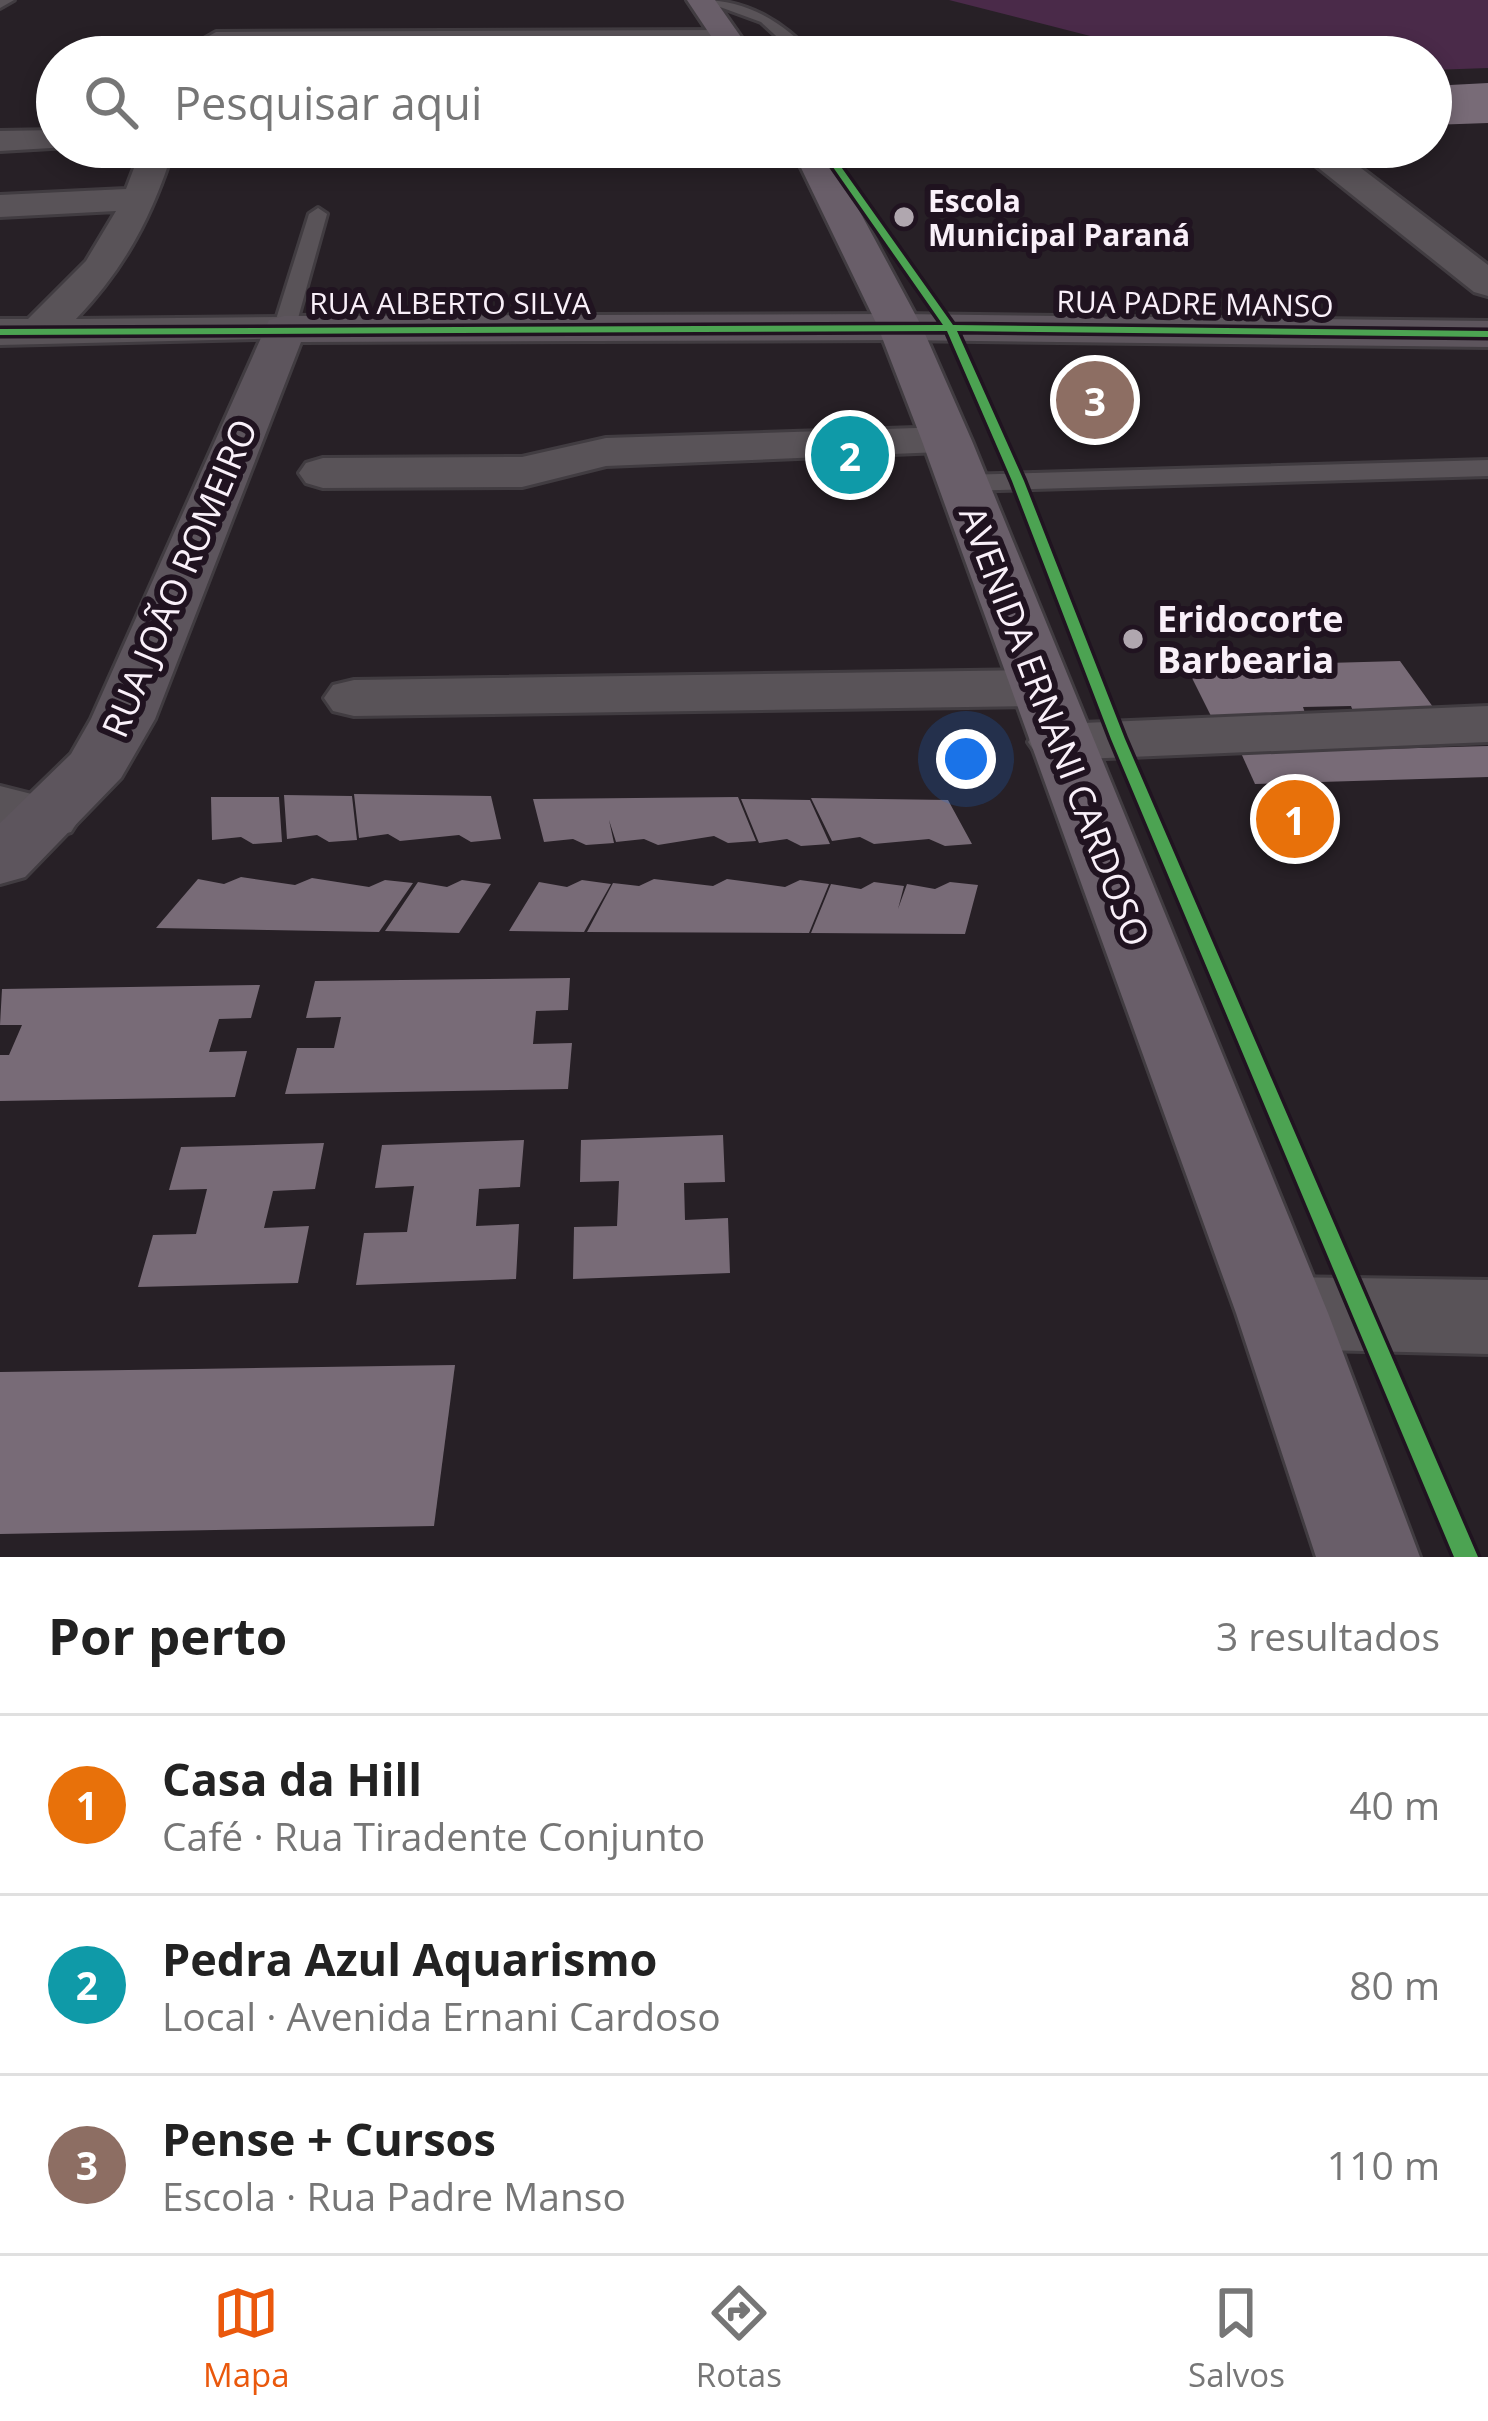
<!DOCTYPE html>
<html lang="pt">
<head>
<meta charset="utf-8">
<style>
	body { margin:0; font-family:"Open Sans",sans-serif; background:#f2f2f2; color:#222 }
	.you { position:absolute; left:966px; top:759px; width:42px; height:42px; margin:-30px; border:9px solid #fff; border-radius:50%; background:#1a73e8; box-shadow:0 0 0 18px #1a73e833 }
	.badge { display:grid; place-items:center; width:78px; height:78px; border-radius:50%; background:#ea580c; color:#fff; font-size:39px; font-weight:700 }
	.pin { position:absolute; translate:-50% -50%; border:6px solid #fff; box-shadow:0 3px 12px #0006 }
	.list { margin:0; padding:0; list-style:none }
	h2 { display:flex; justify-content:space-between; align-items:center; height:156px; margin:0; padding:0 48px; font-size:51px }
	h2 small { font-size:39px; font-weight:400; color:#767676 }
	.list li { display:grid; grid-template-columns:78px 1fr auto; gap:36px; align-items:center; box-sizing:border-box; height:180px; padding:0 48px; border-top:3px solid #e0e0e0 }
	.list b { display:block; font-size:45px; white-space:nowrap }
	.list p { margin:0; font-size:39px; white-space:nowrap; color:#767676 }
	.list em { font-size:39px; font-style:normal; color:#767676 }
	.icon { flex:none; width:66px; height:66px; fill:none; stroke:currentColor; stroke-width:2; stroke-linecap:round; stroke-linejoin:round }
	.map { position:relative; flex:none; width:1488px; height:1557px; overflow:hidden }
	.search { position:absolute; background:#fff; box-shadow:0 6px 18px #0003; left:36px; right:36px; top:36px; height:132px; display:flex; align-items:center; gap:30px; box-sizing:border-box; padding:0 42px; border-radius:66px; color:#767676; font-size:45px }
	.sheet { height:696px; background:#fff }
	nav { display:flex; justify-content:space-around; align-items:center; box-sizing:border-box; height:168px; border-top:3px solid #e0e0e0; background:#fff; font-size:33px; color:#767676 }
	nav a { display:grid; justify-items:center; gap:6px }
	nav .on { color:#ea580c }
	.map>svg:first-child { display:block }
	.green { fill:#4a2a49 }
	.building { fill:#786b77 }
	.lines { fill:none; stroke-linecap:round; stroke-linejoin:round }
	.lane-casing { stroke:#413c41; stroke-width:6 }
	.street-casing { stroke:#413c41; stroke-width:6 }
	.secondary-casing { stroke:#413c41; stroke-width:6 }
	.primary-casing { stroke:#413c41; stroke-width:6 }
	.lane { fill:#595358; fill-rule:evenodd }
	.street { fill:#595358; fill-rule:evenodd }
	.secondary { fill:#5d555d; fill-rule:evenodd }
	.primary { fill:#695e69; fill-rule:evenodd }
	.cycleway-casing { stroke:#201320; stroke-width:7 }
	.cycleway { fill:#4ca352; fill-rule:evenodd }
	.poi-dot { fill:#b0a7af; stroke:#201320; stroke-width:4.5 }
	.labels { text-anchor:middle; dominant-baseline:central; stroke-width:12; stroke-linejoin:round; paint-order:stroke }
	.far-poi-label { font-size:30px; font-weight:bold; fill:#f9f0f9; stroke:#201320; text-anchor:start }
	.far-street-label { font-size:30px; fill:#f9f0f9; stroke:#201320 }
	.street-label { font-size:36px; fill:#f9f0f9; stroke:#201320 }
	.poi-label { font-size:36px; font-weight:bold; fill:#f9f0f9; stroke:#201320; text-anchor:start }
</style>
</head>
<body>
<div class="map">
<svg width="1488" height="1557" viewBox="0 0 1488 1557">
	<rect width="100%" height="100%" fill="#272026"/>
	<polygon class="green" points="949,0 1488,0 1488,68 1432,70 1431,57 1339,57 1256,45 1145,50"/>
	<g class="building">
		<polygon points="1138,44 1145,50 1256,45 1272,57 920,57 920,53"/>
		<polygon points="1488,83 1488,123 1431,125 1431,86"/>
		<polygon points="1400,661 1438,714 1355,717 1351,706 1303,707 1306,716 1213,720 1188,670 1280,665 1288,675 1330,673 1327,663"/>
		<polygon points="1488,746 1488,777 1255,784 1241,753"/>
		<polygon points="354,794 491,796 501,839 471,842 459,835 400,841 388,834 359,838"/>
		<polygon points="284,795 352,796 357,840 329,842 317,835 287,839"/>
		<polygon points="211,797 279,797 282,842 253,844 241,837 212,840"/>
		<polygon points="738,797 756,841 728,843 714,836 658,845 644,839 616,842 609,820 614,843 586,845 573,839 544,842 533,799"/>
		<polygon points="811,798 948,800 972,844 945,846 929,839 874,844 860,837 832,841"/>
		<polygon points="741,799 810,800 830,844 801,846 787,839 759,843"/>
		<polygon points="241,877 295,885 312,878 369,887 385,880 413,883 379,932 156,928 198,879 224,884"/>
		<polygon points="654,879 713,886 727,879 785,887 800,880 829,884 809,933 587,932 613,883 639,886"/>
		<polygon points="462,880 491,884 459,933 385,931 418,882 447,887"/>
		<polygon points="582,880 611,884 584,932 509,931 539,882 567,887"/>
		<polygon points="874,882 904,886 898,909 907,884 935,889 950,882 978,885 965,934 811,933 831,884 861,889"/>
		<polygon points="570,978 568,1010 536,1011 533,1044 572,1043 568,1089 285,1094 297,1048 334,1048 341,1017 306,1018 315,981"/>
		<polygon points="260,985 251,1018 219,1019 209,1052 247,1051 235,1097 0,1101 0,1055 9,1055 22,1025 0,1025 2,989"/>
		<polygon points="723,1135 725,1182 684,1183 685,1220 728,1218 730,1273 573,1279 574,1227 617,1226 619,1181 580,1182 581,1140"/>
		<polygon points="524,1140 520,1187 479,1189 476,1226 519,1224 516,1279 356,1285 364,1233 407,1232 414,1186 375,1188 382,1145"/>
		<polygon points="324,1143 315,1189 273,1191 264,1228 309,1226 298,1283 138,1287 153,1235 196,1234 207,1189 169,1190 181,1147"/>
		<polygon points="455,1365 434,1526 0,1534 0,1372"/>
	</g>
	<g class="lines">
		<g class="lane-casing">
			<g id="lane">
				<path d="M701 0C749 0 784 23 816 57H799L761 22Z"/>
				<polygon points="318,208 327,214 295,329 284,336 276,334 273,329 309,214"/>
				<polygon points="1488,460 1488,476 962,491 949,483 962,475"/>
			</g>
		</g>
		<g class="street-casing">
			<g id="street">
				<polygon points="0,0 14,0 0,8"/>
				<polygon points="726,30 740,38 736,44 216,48 202,40 216,32"/>
				<polygon points="57,130 57,147 68,147 0,151 0,131"/>
				<path d="M142 147H174C153 214 126 267 76 319L284 317 299 320 305 329 299 338 0 345V319H28L86 261 116 211 0 217V195L126 189Z"/>
				<polygon points="1328,149 1340,152 1488,265 1488,296 1474,292 1316,166 1311,159 1316,152"/>
				<polygon points="947,427 964,431 970,441 964,451 606,466 522,487 323,488 306,483 299,473 306,463 323,458 522,457 606,438"/>
				<polygon points="1040,670 1061,676 1069,688 1061,700 1040,706 354,716 333,711 324,698 333,685 354,680"/>
				<polygon points="1488,706 1488,742 1059,760 1037,755 1028,742 1037,729 1059,724"/>
				<polygon points="0,786 71,804 80,818 71,832 48,838 0,825"/>
				<polygon points="1282,1277 1488,1280 1488,1354 1282,1349 1251,1339 1238,1313 1251,1287"/>
			</g>
		</g>
		<g class="secondary-casing">
			<polygon id="secondary" points="900,314 1488,321 1488,347 900,340 301,342 155,719 121,778 25,877 0,884 0,823 71,754 91,719 269,320 284,316"/>
		</g>
		<g class="primary-casing">
			<g id="primary">
				<polygon points="687,0 715,0 755,57 725,57"/>
				<polygon points="791,147 825,147 922,327 972,441 1328,1313 1420,1557 1316,1557 1236,1313 922,441 878,327"/>
			</g>
		</g>
		<use href="#lane" class="lane"/>
		<use href="#street" class="street"/>
		<use href="#secondary" class="secondary"/>
		<use href="#primary" class="primary"/>
		<g class="cycleway-casing">
			<polygon id="cycleway" points="819,147 827,147 953,325 1488,331 1488,337 957,331 1024,481 1125,739 1478,1557 1454,1557 1111,739 1012,481 947,331 0,335 0,329 943,325"/>
		</g>
		<use href="#cycleway" class="cycleway"/>
	</g>
	<g class="poi-dot">
		<circle cx="904" cy="217" r="12"/>
		<circle cx="1133" cy="639" r="12"/>
	</g>
	<g class="labels">
		<g class="far-poi-label">
			<text x="928" y="200">Escola<tspan x="928" dy="34">Municipal Paraná</tspan></text>
		</g>
		<g class="far-street-label">
			<text x="450" y="302">RUA ALBERTO SILVA</text>
			<text transform="translate(1195 303) rotate(1)">RUA PADRE MANSO</text>
		</g>
		<g class="street-label">
			<text transform="translate(179 578) rotate(-67)">RUA JOÃO ROMEIRO</text>
			<text transform="translate(1055 726) rotate(69)">AVENIDA ERNANI CARDOSO</text>
		</g>
		<g class="poi-label">
			<text x="1157" y="618">Eridocorte<tspan x="1157" dy="41">Barbearia</tspan></text>
		</g>
	</g>
</svg>
<div class="you"></div>
<div class="pin badge" style="left:1295px;top:819px;background:#e8710a">1</div>
<div class="pin badge" style="left:850px;top:455px;background:#0f9aa8">2</div>
<div class="pin badge" style="left:1095px;top:400px;background:#8d6e63">3</div>
<div class="search"><svg class="icon" aria-label="search" viewBox="0 0 24 24"><circle cx="10" cy="10" r="6"/><path d="M15 15l6 6"/></svg>Pesquisar aqui</div>
</div>
<section class="sheet">
<h2>Por perto<small>3 resultados</small></h2>
<ul class="list">
<li><span class="badge" style="background:#e8710a">1</span><div><b>Casa da Hill</b><p>Café · Rua Tiradente Conjunto</p></div><em>40 m</em></li>
<li><span class="badge" style="background:#0f9aa8">2</span><div><b>Pedra Azul Aquarismo</b><p>Local · Avenida Ernani Cardoso</p></div><em>80 m</em></li>
<li><span class="badge" style="background:#8d6e63">3</span><div><b>Pense + Cursos</b><p>Escola · Rua Padre Manso</p></div><em>110 m</em></li>
</ul>
</section>
<nav>
<a class="on"><svg class="icon" aria-label="map" viewBox="0 0 24 24"><path d="M3 6l6-2 6 2 6-2v14l-6 2-6-2-6 2zM9 4v14M15 6v14"/></svg>Mapa</a>
<a><svg class="icon" aria-label="directions" viewBox="0 0 24 24"><path d="M12 3l9 9-9 9-9-9zM9 14v-3h6M13 9l2 2-2 2"/></svg>Rotas</a>
<a><svg class="icon" aria-label="saved" viewBox="0 0 24 24"><path d="M7 4h10v16l-5-4-5 4z"/></svg>Salvos</a>
</nav>
</body>
</html>
